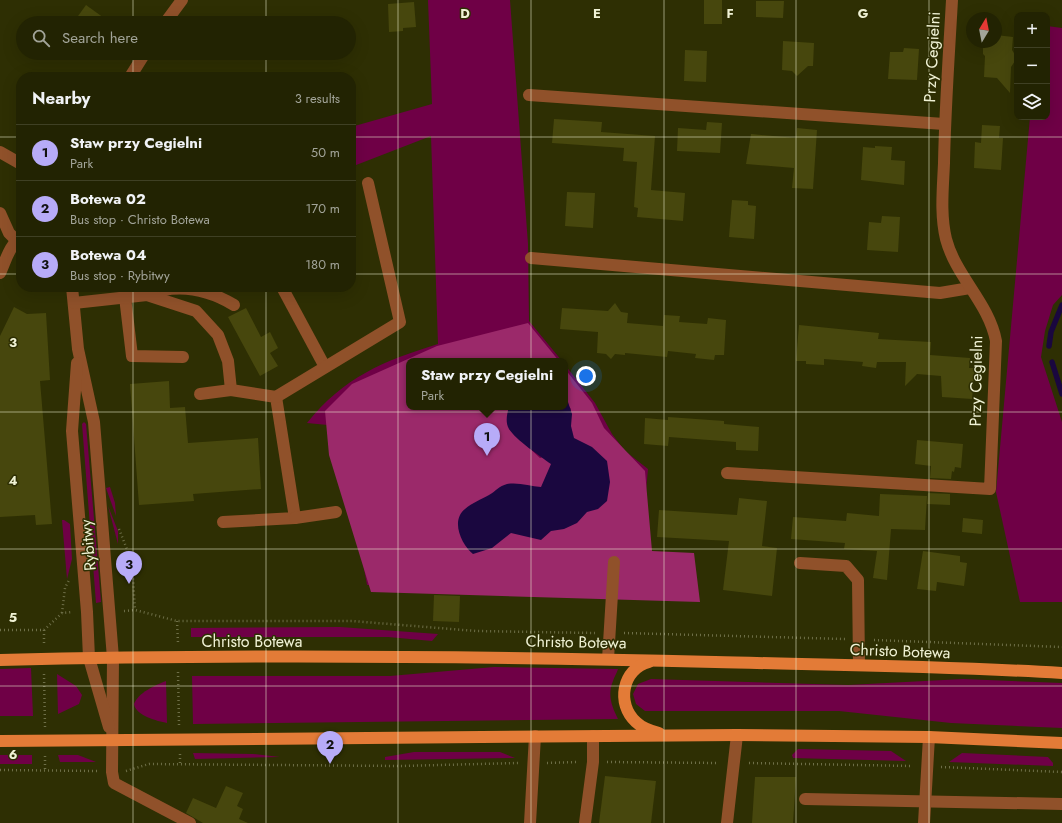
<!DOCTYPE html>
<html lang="en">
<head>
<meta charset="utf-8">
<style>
	body { margin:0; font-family:Jost,sans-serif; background:#2a2b0c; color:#f1f3f6 }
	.controls { position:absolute; right:12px; top:12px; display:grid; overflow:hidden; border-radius:8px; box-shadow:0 4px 16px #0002 }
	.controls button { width:36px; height:36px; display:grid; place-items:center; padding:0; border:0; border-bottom:1px solid #3f4024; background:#222302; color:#f1f3f6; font:20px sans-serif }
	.compass { position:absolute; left:966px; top:12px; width:36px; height:36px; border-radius:50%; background:#222302; box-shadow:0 4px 16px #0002; rotate:10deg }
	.you { position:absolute; left:586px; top:376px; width:14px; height:14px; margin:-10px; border:3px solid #fff; border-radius:50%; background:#1a73e8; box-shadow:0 0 0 6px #1a73e833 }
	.badge { display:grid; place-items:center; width:26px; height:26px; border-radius:50%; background:#b7abf8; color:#111; font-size:13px; font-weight:700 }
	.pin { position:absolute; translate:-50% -33px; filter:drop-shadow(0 1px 2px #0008) }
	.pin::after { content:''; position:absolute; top:21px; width:14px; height:12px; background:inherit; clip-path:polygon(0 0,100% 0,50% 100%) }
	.popup { position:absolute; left:406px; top:358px; width:162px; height:52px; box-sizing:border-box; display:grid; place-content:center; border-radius:8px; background:#222302; filter:drop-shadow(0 1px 3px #0005); font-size:13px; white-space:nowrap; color:#a2a499 }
	.popup b { font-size:15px; color:#f1f3f6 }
	.popup::after { content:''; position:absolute; left:50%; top:100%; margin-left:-8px; border:8px solid transparent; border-top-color:#222302 }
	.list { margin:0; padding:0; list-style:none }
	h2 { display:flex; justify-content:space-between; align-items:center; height:52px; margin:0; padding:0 16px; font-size:17px }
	h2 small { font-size:13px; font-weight:400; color:#a2a499 }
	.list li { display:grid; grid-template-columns:26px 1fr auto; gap:12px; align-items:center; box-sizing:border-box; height:56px; padding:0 16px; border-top:1px solid #3f4024 }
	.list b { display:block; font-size:15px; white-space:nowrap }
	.list p { margin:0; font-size:13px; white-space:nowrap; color:#a2a499 }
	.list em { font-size:13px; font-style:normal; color:#a2a499 }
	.icon { flex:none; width:22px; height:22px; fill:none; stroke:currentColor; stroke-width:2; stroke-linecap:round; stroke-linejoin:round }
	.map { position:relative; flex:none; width:1062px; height:823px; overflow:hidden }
	.search { position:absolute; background:#222302; box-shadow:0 4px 16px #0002; left:16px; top:16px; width:340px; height:44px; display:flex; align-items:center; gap:10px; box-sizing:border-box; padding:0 14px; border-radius:22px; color:#a2a499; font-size:15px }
	.panel { position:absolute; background:#222302; box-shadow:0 4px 16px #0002; left:16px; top:72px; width:340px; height:220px; border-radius:16px }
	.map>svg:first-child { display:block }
	.green { fill:#6f0046 }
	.forest { fill:#9b296a }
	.water { fill:#1a073f }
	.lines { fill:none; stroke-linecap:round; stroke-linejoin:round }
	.stream { stroke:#1a073f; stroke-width:5.5 }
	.building { fill:#47470d }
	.path { stroke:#6e6f48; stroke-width:2.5; stroke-dasharray:1 3; stroke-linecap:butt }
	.minor { stroke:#90512a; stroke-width:12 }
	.major { stroke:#e37b37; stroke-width:12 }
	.grid { fill:none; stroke:#f0f2d5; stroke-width:1; stroke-opacity:0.55 }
	.labels { text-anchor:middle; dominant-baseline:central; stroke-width:3; stroke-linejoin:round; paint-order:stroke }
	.street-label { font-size:16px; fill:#f0f2d5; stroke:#2e2f03 }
	.grid-label { font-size:13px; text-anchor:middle; font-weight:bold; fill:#f0f2d5; stroke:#2e2f03; stroke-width:3; stroke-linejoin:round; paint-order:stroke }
</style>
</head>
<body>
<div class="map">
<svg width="1062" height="823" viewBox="0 0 1062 823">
	<rect width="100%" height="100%" fill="#2e2f03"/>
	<g class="green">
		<path d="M428 0H510L528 244 529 321 562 361H409V407H565V365L595 403 612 434 625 451 648 469 637 592 367 585 338 426 307 423C344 377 383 361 438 344L431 136 351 167V127L432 104Z"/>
		<polygon points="1047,26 1062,28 1062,295 1053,305 1045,331 1041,357 1062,422 1062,602 1020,602 996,492 1030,117 1047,117"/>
		<polygon points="84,422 86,424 101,602 96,603 82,424"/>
		<polygon points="110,487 115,503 116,516 106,488"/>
		<polygon points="108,506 118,531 118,544"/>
		<polygon points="62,520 64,520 70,524 72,559 67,579"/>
		<polygon points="340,627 438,634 432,641 388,637 191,637 191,628"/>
		<path d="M494 667 618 669C617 673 614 677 613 681 607 695 612 707 618 719L193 724 192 676H390Z"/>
		<polygon points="31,668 33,716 0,716 0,669"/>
		<polygon points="57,674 76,686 82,695 79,704 58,714"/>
		<polygon points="651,679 848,685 963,679 1062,683 1062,728 951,723 839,711 645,711 636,704 633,694 638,684"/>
		<path d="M166 681 167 723C157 721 136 716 134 704 138 693 155 685 166 681Z"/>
		<polygon points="798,749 891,751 906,761 793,758 792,755"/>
		<polygon points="414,752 500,752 515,758 385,760 385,757"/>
		<polygon points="193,753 253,754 280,757 195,759"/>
		<polygon points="962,753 1048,757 1053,763 1053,766 949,762"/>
		<rect x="0" y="755" width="32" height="9"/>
		<polygon points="58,755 78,755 96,762 60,762"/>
	</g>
	<polygon class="forest" points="528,323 559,361 409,361 409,407 515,407 509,429 540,458 554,453 571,409 565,401 565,369 592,403 604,428 645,471 652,551 694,553 700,602 371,592 329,455 325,411 352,384 437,346"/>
	<path class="water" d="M565 393 572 414 571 426 574 438 592 447 607 461 610 482 607 501 598 509 587 512 577 523 564 529 551 531 541 540 511 533 492 548 473 554C462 545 450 521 465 509 472 503 482 499 489 495 496 491 499 486 507 484 518 482 530 486 541 487L551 464C540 456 516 440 509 429 505 422 507 414 509 407H565Z"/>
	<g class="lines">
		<g class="stream">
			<polyline points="1049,346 1051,332 1062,305"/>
			<polyline points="1052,362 1062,394"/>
		</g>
	</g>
	<g class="building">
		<rect x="704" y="0" width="18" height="24"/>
		<polygon points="756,1 784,1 783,18 756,17"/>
		<polygon points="414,2 416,27 403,28 403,31 389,32 388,4"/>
		<polygon points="86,5 111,23 73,23"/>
		<polygon points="996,35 1013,37 1012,50 1017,58 1011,67 1010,93 997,78 984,77 985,56 983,54 983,42 996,42"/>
		<polygon points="783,41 814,43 813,66 808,66 797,76 792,71 782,70"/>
		<polygon points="904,48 919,49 917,80 888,79 890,52 903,52"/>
		<polygon points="685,50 707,51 706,82 684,81"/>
		<polygon points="554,119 602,122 601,132 655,136 651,190 685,193 683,221 637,217 638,208 634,207 637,162 623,161 624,148 552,143"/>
		<polygon points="707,122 722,123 720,153 677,151 678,128 706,130"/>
		<polygon points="982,125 1000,126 999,138 1003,138 1001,170 974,168 975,142 981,143"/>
		<polygon points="797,128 817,130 813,189 792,188 794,168 746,164 751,134 796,138"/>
		<polygon points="875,146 892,147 891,160 905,161 904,185 861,180 863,147 875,148"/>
		<polygon points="567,192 595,193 593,228 565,226"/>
		<polygon points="732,200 748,201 748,205 756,206 754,239 729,237"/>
		<polygon points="882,216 900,217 898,252 867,250 869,222 881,223"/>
		<polygon points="615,303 621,312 628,313 627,323 663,326 664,315 680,316 679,322 707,324 708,318 726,320 724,355 715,355 714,360 695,358 696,354 668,351 667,357 625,353 625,355 615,354 611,359 606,354 597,353 598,332 560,329 562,308 608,311"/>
		<polygon points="14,307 27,314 46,313 50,380 40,381 52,524 36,525 35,515 0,517 0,336"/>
		<polygon points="246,308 261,337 270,332 278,348 270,353 278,366 260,376 228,317"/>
		<polygon points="799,325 879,333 878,339 931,342 930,355 970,358 969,368 975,368 972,399 942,397 941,376 917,374 905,386 906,362 877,362 876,368 862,366 863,362 824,359 824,365 806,364 806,361 796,361"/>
		<polygon points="169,381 170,408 185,407 188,443 258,438 261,489 193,494 194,501 139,505 130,384"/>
		<polygon points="668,417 724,421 724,424 759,427 758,451 736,450 736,442 669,437 668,446 644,444 645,418 668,420"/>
		<polygon points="917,440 963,444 961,468 955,467 954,472 952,471 951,479 930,478 931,466 915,464"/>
		<polygon points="928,493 950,494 950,505 927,504"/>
		<polygon points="880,494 927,496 925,530 891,529 887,580 873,578 877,551 844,549 845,543 791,539 793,517 846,521 847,513 879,516"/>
		<polygon points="739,498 767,501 762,546 777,548 772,596 723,590 729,541 657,537 659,510 737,515"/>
		<polygon points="963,518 983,520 982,534 962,532"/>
		<polygon points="923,551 960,556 960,562 967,563 964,586 937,582 936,591 917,589"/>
		<polygon points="434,595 460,596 459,622 433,621"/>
		<polygon points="605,776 656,781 651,823 599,823"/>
		<polygon points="755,777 796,777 793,823 752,823"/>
		<polygon points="226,786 243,793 237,806 243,809 239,819 248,823 203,823 186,813 193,798 216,808"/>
	</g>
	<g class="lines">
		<g class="path">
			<polyline points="119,529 132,562 135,610"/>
			<polyline points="124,611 135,610 177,621 352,621 476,631 595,633"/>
			<polyline points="62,613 65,588 69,580"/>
			<polyline points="177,621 178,643"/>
			<polyline points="0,630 44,630 62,613 73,612"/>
			<polyline points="44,630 44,645"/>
			<polyline points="624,633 845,639"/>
			<polyline points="874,640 1062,647"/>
			<polyline points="178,672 179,725"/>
			<polyline points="44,674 45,727"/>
			<polyline points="180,754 180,764"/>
			<polyline points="45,756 45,770"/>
			<polyline points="607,762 718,763"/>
			<polyline points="547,763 578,762"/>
			<polyline points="749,763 912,766"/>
			<polyline points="941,767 1062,772"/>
			<polyline points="0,770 97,771"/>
			<polyline points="126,771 149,764 401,766 518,763"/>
		</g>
		<g class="minor">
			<polyline points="165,23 182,0"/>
			<polyline points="130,77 145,53"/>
			<polyline points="529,95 944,124"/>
			<polyline points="0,152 21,164"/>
			<polyline points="0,213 9,233 16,240"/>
			<polyline points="531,258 940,293 970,288"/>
			<path d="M0 273C5 263 10 242 21 239"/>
			<polyline points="72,287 78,349 94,422 113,658 112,772 114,783 190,823"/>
			<polyline points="283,289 325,367"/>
			<path d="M147 295C177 283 207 289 234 305"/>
			<polyline points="125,297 132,356 183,357"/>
			<polyline points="74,303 147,295 196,311 218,335 228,361 231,390 276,397 295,518 223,522"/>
			<polyline points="77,363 72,431 87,612 89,658 109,727"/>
			<polyline points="200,394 231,390"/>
			<polyline points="276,397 400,322 368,183"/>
			<path d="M727 473 990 489 996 341C989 303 956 277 946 239 940 214 943 188 944 163 945 109 949 54 952 0"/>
			<polyline points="295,518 336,512"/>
			<polyline points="800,563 846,566 858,580 859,665"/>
			<polyline points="608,659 614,562"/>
			<polyline points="805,799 1062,804"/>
			<polyline points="530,823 535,736"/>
			<polyline points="585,823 593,762 593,736"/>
			<polyline points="727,823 737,735"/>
			<polyline points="924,823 929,737"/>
		</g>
		<g class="major">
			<path d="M0 660C238 654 477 656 715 662 831 665 947 666 1062 673"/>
			<path d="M649 662C622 669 616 704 636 722 642 728 651 731 659 733"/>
			<polyline points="0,741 737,735 929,737 1062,743"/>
		</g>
	</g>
	<path class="grid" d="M133 0V23M266 0V23M398 0V823M531 0V823M664 0V823M796 0V823M929 0V823M133 53V77M266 53V77M0 137H21M351 137H1062M0 274H21M351 274H1062M133 287V823M266 287V823M0 412H1062M0 549H1062M0 686H1062"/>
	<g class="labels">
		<g class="street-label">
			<text transform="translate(932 57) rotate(-87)">Przy Cegielni</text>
			<text transform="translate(976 381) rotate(-89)">Przy Cegielni</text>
			<text transform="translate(88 545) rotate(-95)">Rybitwy</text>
			<text x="252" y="641">Christo Botewa</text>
			<text transform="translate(576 642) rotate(1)">Christo Botewa</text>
			<text transform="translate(900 651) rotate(2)">Christo Botewa</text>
		</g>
	</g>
	<g class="grid-label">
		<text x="465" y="18">D</text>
		<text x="597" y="18">E</text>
		<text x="730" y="18">F</text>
		<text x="863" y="18">G</text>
		<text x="13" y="347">3</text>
		<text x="13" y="485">4</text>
		<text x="13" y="622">5</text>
		<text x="13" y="759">6</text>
	</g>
</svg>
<div class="controls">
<button>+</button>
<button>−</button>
<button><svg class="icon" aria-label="layers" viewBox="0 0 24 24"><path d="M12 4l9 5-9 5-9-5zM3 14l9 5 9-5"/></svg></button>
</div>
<svg class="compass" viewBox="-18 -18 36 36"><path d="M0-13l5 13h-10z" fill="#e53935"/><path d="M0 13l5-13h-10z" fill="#a2a499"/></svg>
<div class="you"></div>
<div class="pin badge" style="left:487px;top:456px">1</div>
<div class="popup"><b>Staw przy Cegielni</b>Park</div>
<div class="pin badge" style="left:330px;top:764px">2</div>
<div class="pin badge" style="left:129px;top:584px">3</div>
<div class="search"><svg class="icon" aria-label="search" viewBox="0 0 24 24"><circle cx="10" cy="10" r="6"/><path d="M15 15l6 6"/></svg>Search here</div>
<section class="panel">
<h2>Nearby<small>3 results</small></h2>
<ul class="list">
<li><span class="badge">1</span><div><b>Staw przy Cegielni</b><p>Park</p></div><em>50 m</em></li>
<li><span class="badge">2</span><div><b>Botewa 02</b><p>Bus stop · Christo Botewa</p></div><em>170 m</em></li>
<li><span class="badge">3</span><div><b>Botewa 04</b><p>Bus stop · Rybitwy</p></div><em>180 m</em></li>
</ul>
</section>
</div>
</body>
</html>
